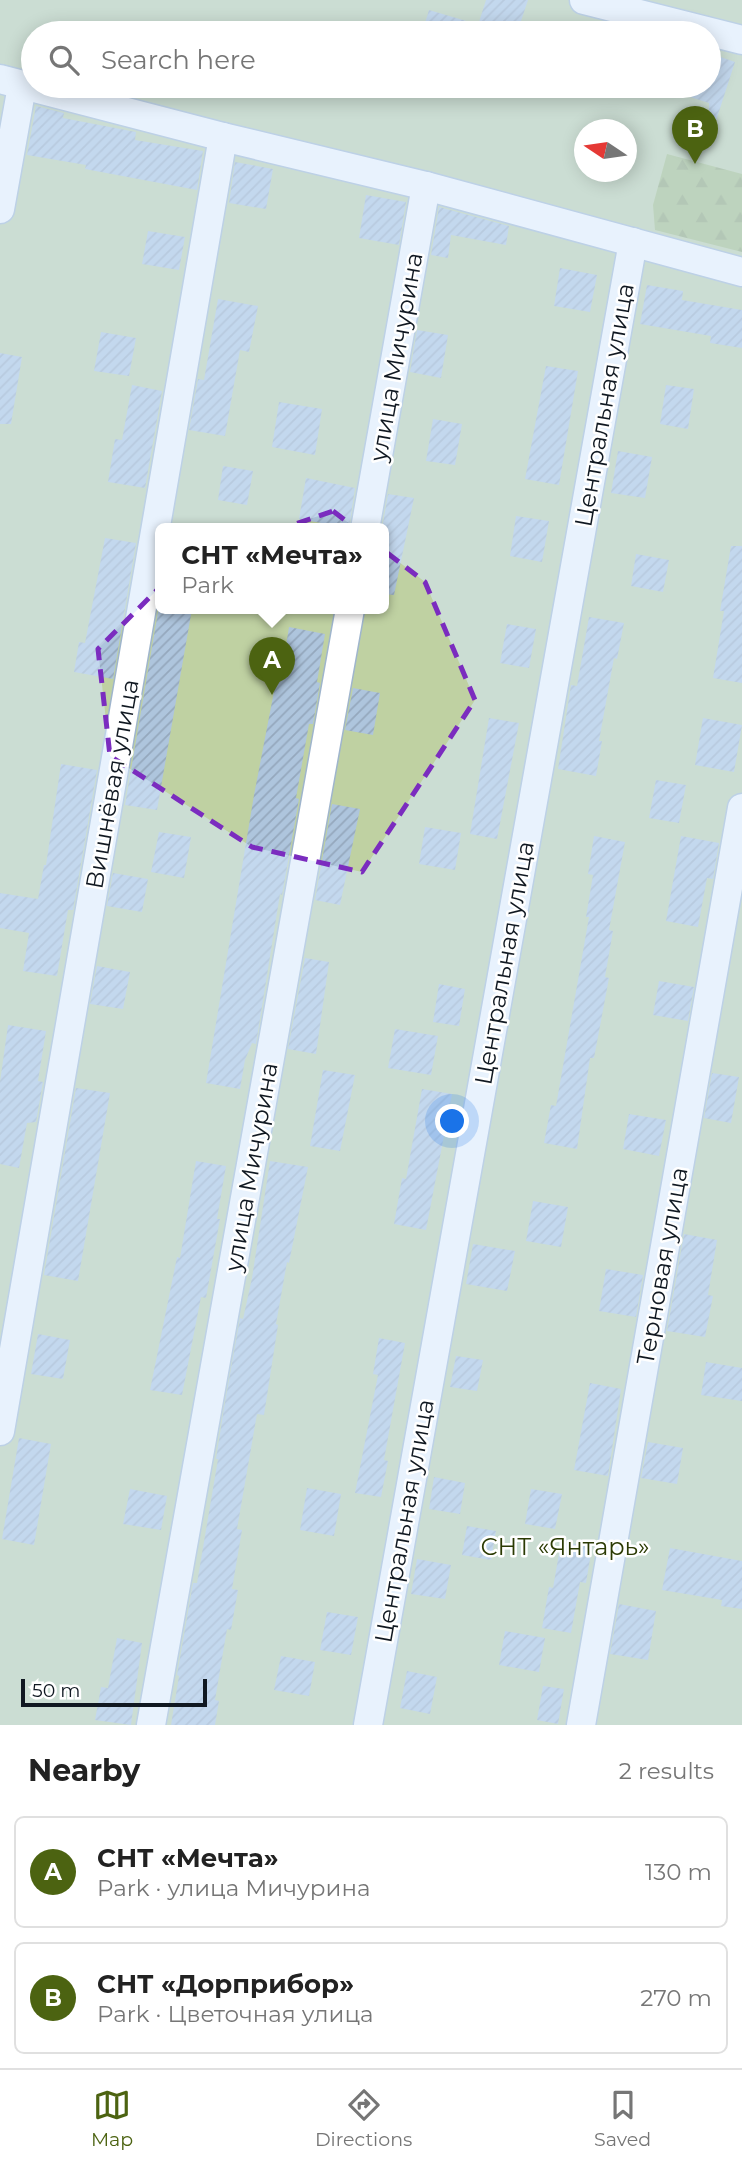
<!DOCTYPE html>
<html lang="en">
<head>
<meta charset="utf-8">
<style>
	body { margin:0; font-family:Montserrat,sans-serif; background:#f2f2f2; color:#222 }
	.compass { position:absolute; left:574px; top:119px; width:63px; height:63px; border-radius:50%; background:#fff; box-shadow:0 4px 18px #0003; rotate:283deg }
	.scale { position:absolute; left:21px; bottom:18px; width:186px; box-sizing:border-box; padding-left:7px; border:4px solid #101821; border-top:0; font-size:19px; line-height:24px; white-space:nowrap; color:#101821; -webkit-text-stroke:5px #fff; paint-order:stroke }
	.you { position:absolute; left:453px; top:1122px; width:24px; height:24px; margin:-18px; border:5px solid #fff; border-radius:50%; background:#1a73e8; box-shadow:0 0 0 10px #1a73e833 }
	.badge { display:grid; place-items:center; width:46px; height:46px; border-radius:50%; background:#4c6311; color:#fff; font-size:23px; font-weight:700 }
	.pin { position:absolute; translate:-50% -58px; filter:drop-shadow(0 2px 4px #0008) }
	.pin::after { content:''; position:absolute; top:37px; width:24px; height:21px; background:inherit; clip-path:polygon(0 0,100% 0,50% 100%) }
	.popup { position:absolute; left:155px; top:523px; width:234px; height:91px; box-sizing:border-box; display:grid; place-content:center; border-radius:10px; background:#fff; filter:drop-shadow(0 2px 5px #0005); font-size:23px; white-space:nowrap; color:#767676 }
	.popup b { font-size:26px; color:#222 }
	.popup::after { content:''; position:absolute; left:50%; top:100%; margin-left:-14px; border:14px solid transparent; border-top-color:#fff }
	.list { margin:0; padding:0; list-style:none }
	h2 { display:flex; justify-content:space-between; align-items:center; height:91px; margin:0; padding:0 28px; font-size:30px }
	h2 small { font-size:23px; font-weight:400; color:#767676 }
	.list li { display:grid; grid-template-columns:46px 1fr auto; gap:21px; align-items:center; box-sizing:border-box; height:112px; margin:0 14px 14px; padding:0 14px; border:2px solid #e0e0e0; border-radius:10px }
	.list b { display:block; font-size:26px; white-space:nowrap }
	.list p { margin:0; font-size:23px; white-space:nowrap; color:#767676 }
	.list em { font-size:23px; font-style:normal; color:#767676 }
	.icon { flex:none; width:38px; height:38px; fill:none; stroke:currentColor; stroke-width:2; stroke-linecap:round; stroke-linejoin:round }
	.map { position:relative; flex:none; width:742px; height:1725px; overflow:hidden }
	.search { position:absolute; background:#fff; box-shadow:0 4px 18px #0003; left:21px; right:21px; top:21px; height:77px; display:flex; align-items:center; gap:18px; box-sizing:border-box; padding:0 24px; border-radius:38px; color:#767676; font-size:26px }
	.sheet { height:343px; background:#fff }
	nav { display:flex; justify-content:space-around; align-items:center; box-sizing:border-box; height:98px; border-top:2px solid #e0e0e0; background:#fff; font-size:19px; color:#767676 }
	nav a { display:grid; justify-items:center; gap:4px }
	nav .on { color:#4c6311 }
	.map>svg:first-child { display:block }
	.green { fill:#bfd1a2; fill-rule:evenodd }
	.forest { fill:url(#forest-firs) }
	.building { fill:url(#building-hatch) }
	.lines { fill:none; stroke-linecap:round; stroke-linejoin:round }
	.minor-casing { stroke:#9fb5cd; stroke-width:31 }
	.minor { stroke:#fff; stroke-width:28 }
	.marked { fill:none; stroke:#7b2cbf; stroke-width:5; stroke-dasharray:14 9; stroke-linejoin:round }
	.labels { text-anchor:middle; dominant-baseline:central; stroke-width:5; stroke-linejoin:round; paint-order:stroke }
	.street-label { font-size:24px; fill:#101821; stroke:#fff }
	.park-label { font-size:24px; fill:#2b3a03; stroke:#fff }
</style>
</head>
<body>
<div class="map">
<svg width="742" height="1725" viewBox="0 0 742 1725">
	<defs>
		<pattern id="forest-firs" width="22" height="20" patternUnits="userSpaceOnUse" patternTransform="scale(1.75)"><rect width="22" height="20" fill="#a1bb73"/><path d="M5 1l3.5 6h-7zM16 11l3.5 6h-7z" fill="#8aa063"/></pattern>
		<pattern id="building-hatch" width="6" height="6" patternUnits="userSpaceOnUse" patternTransform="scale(1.75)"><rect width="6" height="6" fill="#aec5dd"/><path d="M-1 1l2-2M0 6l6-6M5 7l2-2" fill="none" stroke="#95a8bd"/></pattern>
	</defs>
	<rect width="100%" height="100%" fill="#d5e8fc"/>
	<path class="green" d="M0 0H742V1725H0ZM33 33H709V86H33ZM584 130H626V172H584ZM160 529H384V609H160Z"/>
	<polygon class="forest" points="667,154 742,174 742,252 655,230 653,205"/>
	<g class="building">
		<polygon points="486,0 528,0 517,33 479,22"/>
		<polygon points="429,10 490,28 489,33 422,33"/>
		<polygon points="709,53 735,62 713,130 709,129 709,103 668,90 669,86 709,86"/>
		<polygon points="36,106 64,113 63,118 136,132 135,140 203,151 197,190 85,169 86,165 27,155"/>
		<polygon points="235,162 273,169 266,209 229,203"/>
		<polygon points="366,195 406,202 399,245 359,238"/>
		<polygon points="439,207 509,226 506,245 451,235 448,258 431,255"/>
		<polygon points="148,231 185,237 179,270 142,264"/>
		<polygon points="560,268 597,275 590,312 554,306"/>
		<polygon points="647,285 683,291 682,300 742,310 742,348 710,343 711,336 640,324"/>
		<polygon points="218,299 258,306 249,352 240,350 225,436 189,430 198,379 204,380"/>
		<polygon points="417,330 448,335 441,378 410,372"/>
		<polygon points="101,332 136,338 129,376 94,371"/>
		<polygon points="0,353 22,357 11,424 0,424"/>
		<polygon points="546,366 578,371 559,485 525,479"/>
		<polygon points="132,385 162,391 145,488 108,482 115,439 122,440"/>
		<polygon points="666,385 694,389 688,429 660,424"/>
		<polygon points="279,402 322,409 315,455 272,447"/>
		<polygon points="433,419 462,424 455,465 426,461"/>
		<polygon points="618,451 652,457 645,498 611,493"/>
		<polygon points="223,466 253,471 247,505 218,500"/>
		<polygon points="306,478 355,488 349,528 299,519"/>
		<polygon points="388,494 414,498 394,595 384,594 384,529 382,529"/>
		<polygon points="516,516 549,521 542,562 510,556"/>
		<polygon points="105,538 136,543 113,679 74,672 79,642 85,643"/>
		<polygon points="731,546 742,546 742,683 713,678 724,611 720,611"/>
		<polygon points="636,554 669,560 663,592 631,586"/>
		<polygon points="159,606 160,609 192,609 157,810 125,805"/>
		<polygon points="589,617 624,623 617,659 614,658 599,741 602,741 596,776 558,769 571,685 577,686"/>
		<polygon points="507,624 536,629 529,668 500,663"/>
		<polygon points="289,627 325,634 317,682 320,683 313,724 309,724 296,798 299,799 282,895 280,894 256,1044 252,1043 245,1060 240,1089 206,1083 254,795 276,681 280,682"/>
		<polygon points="353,688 380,693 373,735 345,730"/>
		<polygon points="489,718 519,723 497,839 470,834"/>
		<polygon points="703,718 742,725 734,772 695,765"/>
		<polygon points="61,764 97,770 73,910 68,910 57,976 23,971 29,933 0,928 0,893 38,899 44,865 46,865"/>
		<polygon points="656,780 686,785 679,823 649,818"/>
		<polygon points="332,804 360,809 340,905 315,900"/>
		<polygon points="425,827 461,833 455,870 419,864"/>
		<polygon points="159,832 191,837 184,878 151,872"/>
		<polygon points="594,836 625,842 609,930 613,931 605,977 609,978 594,1058 590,1058 577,1149 544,1143 551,1105 556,1106 589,917 586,917 593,875 588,874"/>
		<polygon points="681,836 719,843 713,879 707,878 698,927 666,921"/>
		<polygon points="113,873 148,879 142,912 107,906"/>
		<polygon points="305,958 329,962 316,1054 288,1049"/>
		<polygon points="97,966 130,972 123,1009 90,1004"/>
		<polygon points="659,981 694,987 688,1021 653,1015"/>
		<polygon points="439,984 465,989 459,1026 433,1022"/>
		<polygon points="8,1025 46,1031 38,1081 43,1082 36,1122 27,1123 19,1168 0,1164 0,1082"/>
		<polygon points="395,1029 438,1036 431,1075 388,1068"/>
		<polygon points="323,1070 355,1075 340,1151 310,1146"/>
		<polygon points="712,1073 739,1077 731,1123 704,1118"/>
		<polygon points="76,1088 110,1093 78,1281 44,1275"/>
		<polygon points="422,1089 452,1094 426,1230 394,1224 402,1178 406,1179"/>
		<polygon points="629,1114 666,1120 659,1156 623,1149"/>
		<polygon points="196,1161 226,1166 217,1219 220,1219 206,1298 201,1297 182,1395 150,1390 177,1257 180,1258"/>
		<polygon points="270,1161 308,1167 289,1263 287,1262 276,1324 278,1325 264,1415 257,1414 237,1529 242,1530 232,1589 238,1590 231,1630 227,1629 215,1700 219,1701 215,1725 171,1725 179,1676 177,1675 193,1583 197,1583 218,1459 216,1459 224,1408 240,1318 243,1319 252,1278"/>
		<polygon points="533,1201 568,1207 561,1247 526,1241"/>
		<polygon points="684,1234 717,1240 708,1295 713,1296 705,1337 667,1331"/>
		<polygon points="473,1244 515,1251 507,1291 466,1284"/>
		<polygon points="606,1269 643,1275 636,1317 599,1311"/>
		<polygon points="38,1334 70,1340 63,1379 31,1374"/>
		<polygon points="379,1338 405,1343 384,1460 388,1461 381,1497 355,1493 378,1375 373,1374"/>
		<polygon points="456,1356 483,1360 477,1391 450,1387"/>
		<polygon points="706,1362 742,1368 742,1401 701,1395"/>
		<polygon points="590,1383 621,1389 608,1476 574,1470"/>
		<polygon points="19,1438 51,1444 34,1545 2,1539"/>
		<polygon points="648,1442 683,1448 677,1484 641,1478"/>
		<polygon points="434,1477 465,1483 460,1514 429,1509"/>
		<polygon points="307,1488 341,1494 334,1536 300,1530"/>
		<polygon points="130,1489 167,1496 161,1530 123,1524"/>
		<polygon points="531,1489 562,1494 555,1529 525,1524"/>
		<polygon points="467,1526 496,1531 491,1560 462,1555"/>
		<polygon points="561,1542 592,1547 586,1583 580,1582 571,1633 542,1628 549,1587 553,1588"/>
		<polygon points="670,1548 742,1561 742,1609 721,1606 722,1600 662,1590"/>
		<polygon points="417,1559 451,1565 445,1599 411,1594"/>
		<polygon points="619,1604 656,1611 648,1660 610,1654"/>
		<polygon points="327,1612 358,1617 351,1655 320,1650"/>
		<polygon points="505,1631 545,1638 539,1672 499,1665"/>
		<polygon points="117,1638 142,1643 131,1725 95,1720 101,1687 108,1688"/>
		<polygon points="281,1656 315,1662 309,1696 274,1690"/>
		<polygon points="407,1671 437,1677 430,1714 400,1708"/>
		<polygon points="543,1686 564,1689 558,1724 537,1720"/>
	</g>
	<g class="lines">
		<g class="minor-casing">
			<g id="minor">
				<polyline points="584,0 742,40"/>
				<polyline points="0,79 223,137 426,186 742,272"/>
				<polyline points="0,209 22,86"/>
				<polyline points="365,529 426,186"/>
				<polyline points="0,1431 223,137"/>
				<polyline points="151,1725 350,609"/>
				<polyline points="368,1725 633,242"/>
				<polyline points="581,1725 742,808"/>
			</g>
		</g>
		<use href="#minor" class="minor"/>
	</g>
	<path d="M0 0H742V1725H0ZM333 511 425 582 475 700 362 872 252 847 110 756 98 649 185 562Z" fill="#d5e8fc" fill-opacity=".55" fill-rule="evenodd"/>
	<path class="marked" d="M333 511 425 582 475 700 362 872 252 847 110 756 98 649 185 562Z"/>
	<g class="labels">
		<g class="street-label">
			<text transform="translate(396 357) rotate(-80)">улица Мичурина</text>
			<text transform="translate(604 405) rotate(-80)">Центральная улица</text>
			<text transform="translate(112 784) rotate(-80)">Вишнёвая улица</text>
			<text transform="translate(504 963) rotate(-80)">Центральная улица</text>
			<text transform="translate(251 1167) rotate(-80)">улица Мичурина</text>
			<text transform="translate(662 1266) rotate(-80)">Терновая улица</text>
			<text transform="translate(404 1521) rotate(-80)">Центральная улица</text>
		</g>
		<g class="park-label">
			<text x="565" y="1546">СНТ «Янтарь»</text>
		</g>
	</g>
</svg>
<svg class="compass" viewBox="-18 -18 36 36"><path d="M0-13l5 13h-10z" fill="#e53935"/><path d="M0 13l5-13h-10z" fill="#767676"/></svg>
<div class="scale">50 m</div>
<div class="you"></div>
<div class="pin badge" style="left:272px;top:695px">A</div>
<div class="popup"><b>СНТ «Мечта»</b>Park</div>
<div class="pin badge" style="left:695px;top:164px">B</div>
<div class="search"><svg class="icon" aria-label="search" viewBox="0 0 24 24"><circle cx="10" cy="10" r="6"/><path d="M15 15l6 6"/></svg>Search here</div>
</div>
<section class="sheet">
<h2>Nearby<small>2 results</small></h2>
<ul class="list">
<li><span class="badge">A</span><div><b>СНТ «Мечта»</b><p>Park · улица Мичурина</p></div><em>130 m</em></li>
<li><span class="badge">B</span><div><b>СНТ «Дорприбор»</b><p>Park · Цветочная улица</p></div><em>270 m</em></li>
</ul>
</section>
<nav>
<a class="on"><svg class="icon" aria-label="map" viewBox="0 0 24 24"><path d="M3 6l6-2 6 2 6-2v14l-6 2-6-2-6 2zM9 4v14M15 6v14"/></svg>Map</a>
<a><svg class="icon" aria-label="directions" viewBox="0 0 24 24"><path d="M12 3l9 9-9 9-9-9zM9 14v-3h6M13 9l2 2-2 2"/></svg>Directions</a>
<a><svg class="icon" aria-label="saved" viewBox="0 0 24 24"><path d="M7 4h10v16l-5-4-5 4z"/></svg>Saved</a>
</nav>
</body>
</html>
